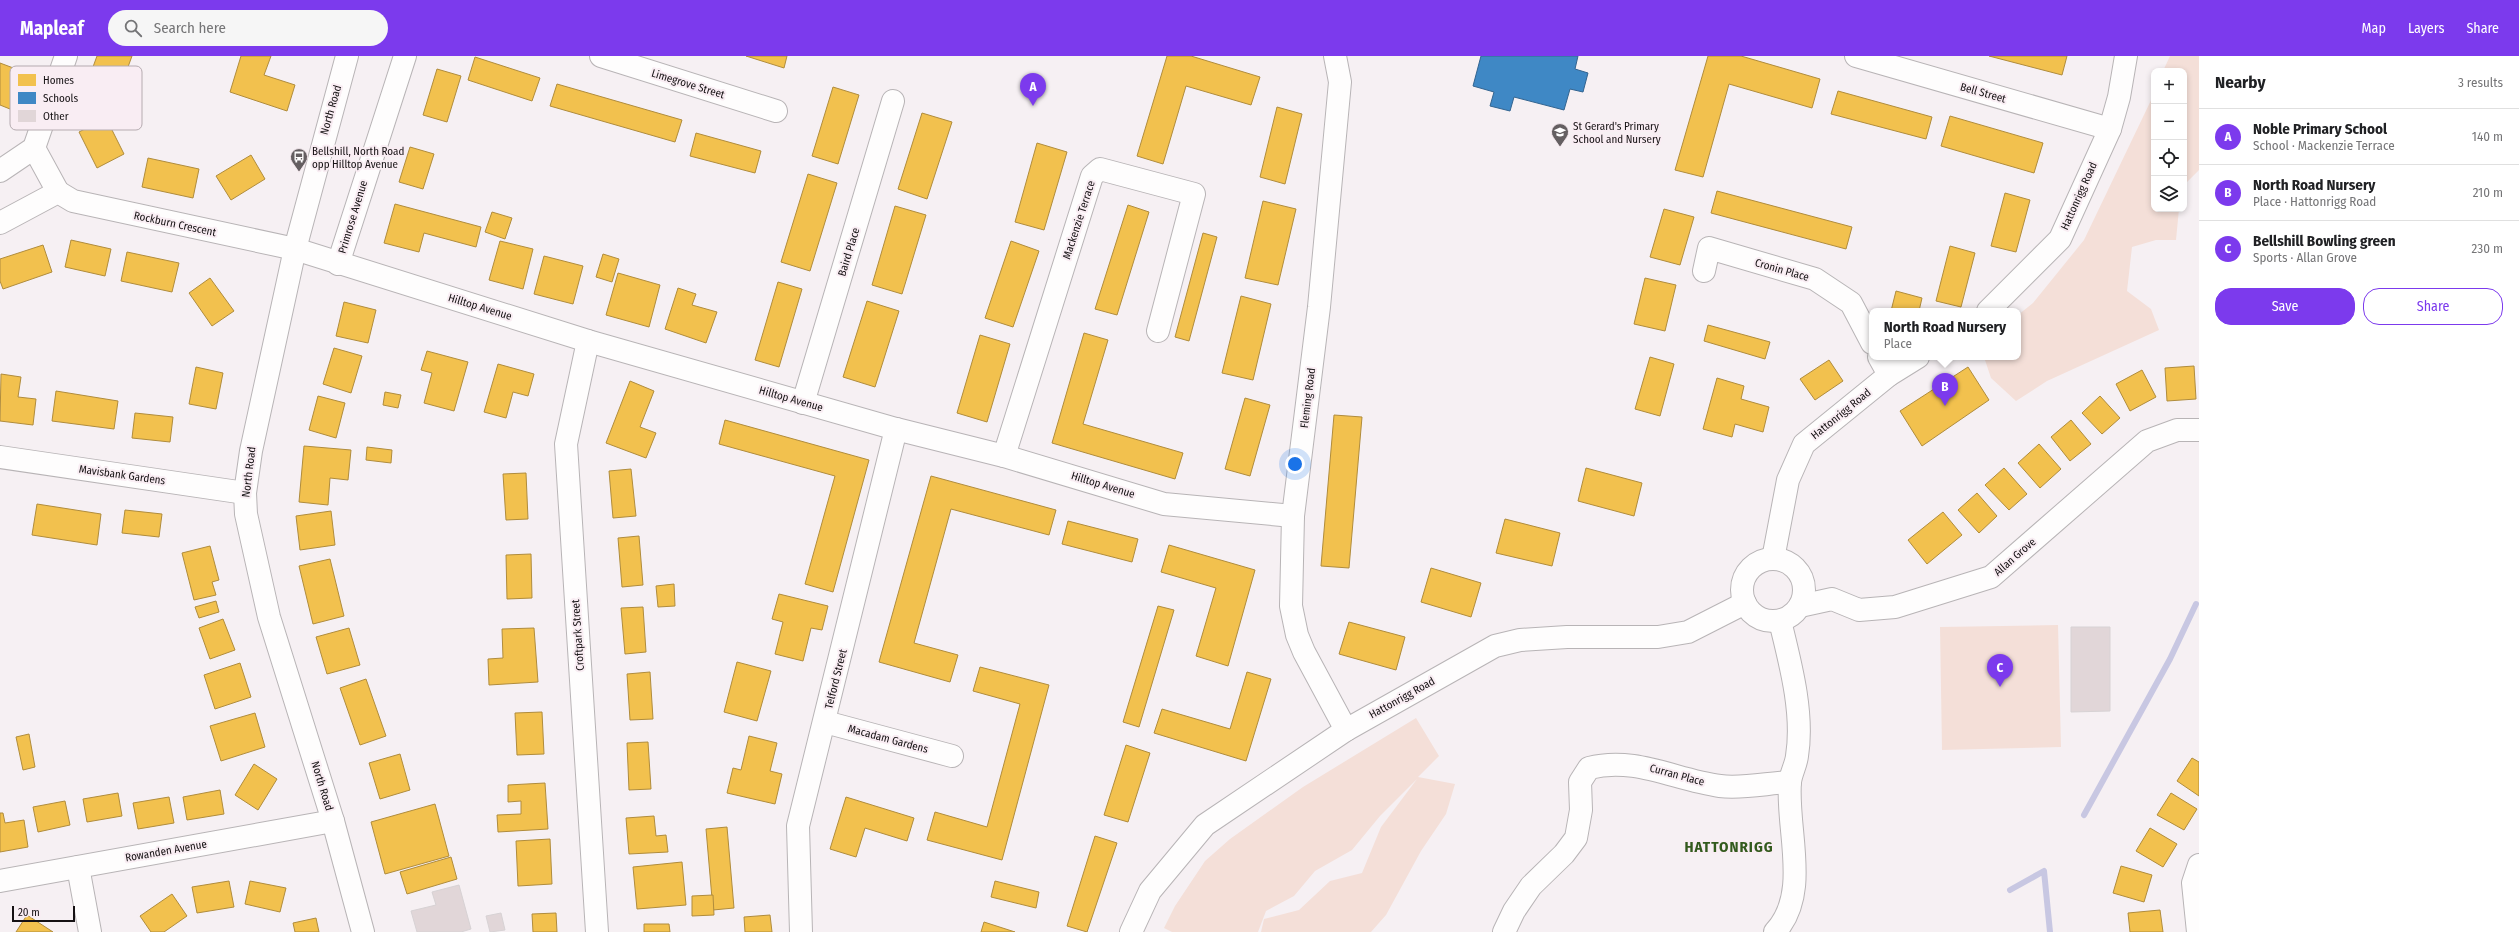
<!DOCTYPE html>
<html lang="en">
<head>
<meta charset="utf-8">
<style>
	body { margin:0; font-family:"Fira Sans Condensed",sans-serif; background:#f6f6f6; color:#202124 }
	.controls { position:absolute; right:12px; top:12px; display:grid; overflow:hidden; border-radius:8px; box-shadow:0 2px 6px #0003 }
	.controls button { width:36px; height:36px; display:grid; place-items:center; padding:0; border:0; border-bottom:1px solid #e0e0e0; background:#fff; color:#202124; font:20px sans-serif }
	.scale { position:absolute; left:12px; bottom:10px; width:63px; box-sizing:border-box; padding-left:4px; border:2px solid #151113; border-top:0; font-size:11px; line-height:14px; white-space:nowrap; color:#151113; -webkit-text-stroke:3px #f9edf3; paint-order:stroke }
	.you { position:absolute; left:1295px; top:408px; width:14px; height:14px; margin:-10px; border:3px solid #fff; border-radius:50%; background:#1a73e8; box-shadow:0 0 0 6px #1a73e833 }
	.badge { display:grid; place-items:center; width:26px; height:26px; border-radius:50%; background:#7c3aed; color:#fff; font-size:13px; font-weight:700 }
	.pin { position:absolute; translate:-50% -33px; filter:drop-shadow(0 1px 2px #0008) }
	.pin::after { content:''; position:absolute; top:21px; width:14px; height:12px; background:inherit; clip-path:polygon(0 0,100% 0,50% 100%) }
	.popup { position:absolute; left:1869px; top:252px; width:152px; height:52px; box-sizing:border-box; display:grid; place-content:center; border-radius:8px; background:#fff; filter:drop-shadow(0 1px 3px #0005); font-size:13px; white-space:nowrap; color:#757577 }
	.popup b { font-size:15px; color:#202124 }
	.popup::after { content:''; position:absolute; left:50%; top:100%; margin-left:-8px; border:8px solid transparent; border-top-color:#fff }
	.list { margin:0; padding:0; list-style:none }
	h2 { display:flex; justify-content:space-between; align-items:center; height:52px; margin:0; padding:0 16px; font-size:17px }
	h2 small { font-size:13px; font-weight:400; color:#757577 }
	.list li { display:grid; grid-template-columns:26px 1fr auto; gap:12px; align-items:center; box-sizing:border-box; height:56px; padding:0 16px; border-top:1px solid #e0e0e0 }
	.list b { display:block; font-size:15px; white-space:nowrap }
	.list p { margin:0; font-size:13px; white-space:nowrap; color:#757577 }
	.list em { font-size:13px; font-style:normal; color:#757577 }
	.actions { display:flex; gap:8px; padding:12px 16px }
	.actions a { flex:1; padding:9px 0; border:1px solid #7c3aed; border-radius:16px; text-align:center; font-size:14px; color:#7c3aed }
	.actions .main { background:#7c3aed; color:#fff }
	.icon { flex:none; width:22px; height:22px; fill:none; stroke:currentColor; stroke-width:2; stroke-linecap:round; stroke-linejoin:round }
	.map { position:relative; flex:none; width:2199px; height:876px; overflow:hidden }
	header { display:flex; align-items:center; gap:24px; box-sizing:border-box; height:56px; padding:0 20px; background:#7c3aed; color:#fff }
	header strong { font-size:19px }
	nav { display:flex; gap:22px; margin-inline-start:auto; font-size:14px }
	.search { width:280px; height:36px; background:#f6f6f6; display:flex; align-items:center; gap:10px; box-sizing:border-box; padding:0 14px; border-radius:22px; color:#757577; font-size:15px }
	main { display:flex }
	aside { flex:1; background:#fff }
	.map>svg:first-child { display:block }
	.green { fill:#f4dfd8 }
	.homes { fill:#f2c14e; stroke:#b08c3c }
	.schools { fill:#3f88c5; stroke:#326490 }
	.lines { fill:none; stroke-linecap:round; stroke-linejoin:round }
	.stream { stroke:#c8c7e2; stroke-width:6 }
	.building { fill:#e1d6d8; stroke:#d7d2d4 }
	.street-casing { stroke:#b8b4b6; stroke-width:24 }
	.secondary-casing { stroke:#b8b4b6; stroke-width:24 }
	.street { stroke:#fefdfd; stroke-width:22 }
	.secondary { stroke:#fefdfd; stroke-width:22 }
	.labels { text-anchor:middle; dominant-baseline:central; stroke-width:4; stroke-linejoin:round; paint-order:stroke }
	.street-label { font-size:11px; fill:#151113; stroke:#f9edf3 }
	.poi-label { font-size:11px; fill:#151113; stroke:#f9edf3; text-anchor:start }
	.district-label { font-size:15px; font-weight:bold; letter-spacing:1px; fill:#335a1d; stroke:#f9edf3 }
	.key { fill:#f9edf3; stroke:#b5abb0; stroke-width:1 }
	.key-label { font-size:11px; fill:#151113 }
</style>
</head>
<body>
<header>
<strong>Mapleaf</strong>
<div class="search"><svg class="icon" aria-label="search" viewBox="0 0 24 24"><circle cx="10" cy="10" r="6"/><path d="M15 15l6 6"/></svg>Search here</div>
<nav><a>Map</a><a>Layers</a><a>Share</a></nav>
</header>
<main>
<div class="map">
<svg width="2199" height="876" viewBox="0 0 2199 876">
	<rect width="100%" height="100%" fill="#f6f0f3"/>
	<g class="green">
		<polygon points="2170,0 2199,0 2199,114 2184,129 2184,15 2163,15"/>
		<polygon points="2154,38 2154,153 2179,153 2176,184 2156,184 2132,191 2127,235 2151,253 2159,274 2047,325 2016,345 1991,322 1984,301 2018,301 2018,259 2033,247 2084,184"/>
		<polygon points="2058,569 2061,691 1942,694 1940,571"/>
		<polygon points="1416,662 1439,700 1418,721 1455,728 1446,758 1421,795 1386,859 1371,876 1261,876 1264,863 1299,854 1330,825 1362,817 1381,771 1417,723 1380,760 1352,794 1315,815 1294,840 1266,855 1258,876 1172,876 1164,872 1175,850 1205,805 1230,783 1303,731"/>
	</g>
	<g class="homes">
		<polygon points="97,0 132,0 117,41 86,30"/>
		<polygon points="241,0 271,0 264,19 295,29 287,55 230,36"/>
		<polygon points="746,0 787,0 784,12"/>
		<polygon points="1167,0 1191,0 1260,21 1251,49 1186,30 1163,108 1137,100"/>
		<polygon points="1708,0 1741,0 1820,23 1812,52 1729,28 1703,121 1675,114"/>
		<polygon points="1989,0 2067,0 2062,19"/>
		<polygon points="475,1 540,22 532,45 468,24"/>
		<polygon points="0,7 24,16 10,53 0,49"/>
		<polygon points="437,13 461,20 447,66 423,59"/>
		<polygon points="557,28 682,64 675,86 550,50"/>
		<polygon points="833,31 859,39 838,108 812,100"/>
		<polygon points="1838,35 1932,61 1926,83 1831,58"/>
		<polygon points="1277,51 1302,58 1285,128 1260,121"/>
		<polygon points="922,57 952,66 927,143 898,133"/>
		<polygon points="1950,60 2043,87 2034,117 1941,90"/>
		<polygon points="106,62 124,98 97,112 79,76"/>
		<polygon points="696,77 761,95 755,117 690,100"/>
		<polygon points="1037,87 1067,96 1044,174 1015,166"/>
		<polygon points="410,91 434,98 423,133 399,126"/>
		<polygon points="251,99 265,123 231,144 216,120"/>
		<polygon points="148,102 199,113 193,142 142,131"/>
		<polygon points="808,118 837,127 810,215 781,206"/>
		<polygon points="1717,135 1852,171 1846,193 1711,157"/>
		<polygon points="2005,137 2030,144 2016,196 1991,190"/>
		<polygon points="1263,145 1296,153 1278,229 1245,222"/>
		<polygon points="395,148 481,171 476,191 424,177 419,196 384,187"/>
		<polygon points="1128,149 1149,156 1117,259 1095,253"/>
		<polygon points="895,150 926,159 902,238 872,229"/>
		<polygon points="1664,153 1694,161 1680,209 1650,201"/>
		<polygon points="492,156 512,162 505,183 485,176"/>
		<polygon points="1203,177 1217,181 1189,285 1175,281"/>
		<polygon points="71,184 111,193 105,220 65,211"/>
		<polygon points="500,185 533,193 523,233 489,224"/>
		<polygon points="1011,185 1039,195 1013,271 985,262"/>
		<polygon points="43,189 52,216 3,233 0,225 0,203"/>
		<polygon points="1950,190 1975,197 1961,251 1936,245"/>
		<polygon points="127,196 179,207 172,236 121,225"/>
		<polygon points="603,198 619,203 612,226 596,221"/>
		<polygon points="544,200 583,210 573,248 534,238"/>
		<polygon points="618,217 660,229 649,271 606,259"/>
		<polygon points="210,222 234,255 212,270 189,237"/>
		<polygon points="1645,222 1676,229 1665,275 1634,268"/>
		<polygon points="778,226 802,233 779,311 755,304"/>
		<polygon points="678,232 696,238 692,249 717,256 706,287 665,273"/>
		<polygon points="1896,235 1922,242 1919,255 1891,255"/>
		<polygon points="1241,240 1271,248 1253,324 1222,317"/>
		<polygon points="867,245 899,255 875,331 843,321"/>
		<polygon points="344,246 376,254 368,287 336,280"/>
		<polygon points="1708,269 1770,286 1765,303 1704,285"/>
		<polygon points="1084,277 1108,284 1083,368 1183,397 1175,423 1052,387"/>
		<polygon points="980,279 1010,288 987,366 957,357"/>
		<polygon points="334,292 362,300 351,337 323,328"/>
		<polygon points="427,295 468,306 454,355 424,347 432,317 421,314"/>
		<polygon points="1650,301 1674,308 1660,360 1635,353"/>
		<polygon points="1829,304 1843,325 1815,344 1800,323"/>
		<polygon points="498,308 534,318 528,340 513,336 506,362 484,356"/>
		<polygon points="2194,310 2196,343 2167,345 2165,312"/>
		<polygon points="196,311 223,317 216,353 189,348"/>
		<polygon points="1968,311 1989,344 1922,390 1900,355"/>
		<polygon points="2142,314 2156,341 2130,355 2116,328"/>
		<polygon points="1,318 21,321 18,341 36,343 33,369 0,365"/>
		<polygon points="1717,322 1744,330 1741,343 1769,351 1763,376 1735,368 1732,381 1703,373"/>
		<polygon points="630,325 654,335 640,371 656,377 646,402 606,387"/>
		<polygon points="56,335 118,345 114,373 52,365"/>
		<polygon points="385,336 401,339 398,352 383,349"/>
		<polygon points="318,340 345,347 336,382 309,374"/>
		<polygon points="2100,340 2120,362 2102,378 2082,357"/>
		<polygon points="1245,342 1270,349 1250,420 1225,413"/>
		<polygon points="135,357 173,361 170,386 132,382"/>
		<polygon points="1334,359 1362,361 1349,512 1321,510"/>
		<polygon points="725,364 869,404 833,536 805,528 835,420 719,388"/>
		<polygon points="2071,364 2091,388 2070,405 2051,381"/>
		<polygon points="2039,388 2061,413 2040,432 2018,407"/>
		<polygon points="304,390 351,394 348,424 330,422 328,449 299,446"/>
		<polygon points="367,391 392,394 391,407 366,404"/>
		<polygon points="1586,412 1642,427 1634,460 1578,445"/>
		<polygon points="2004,412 2027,438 2009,454 1985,429"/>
		<polygon points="631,413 636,460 613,462 609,415"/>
		<polygon points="526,417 528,463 506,464 503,418"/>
		<polygon points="931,420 1056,454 1049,479 951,453 914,587 958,599 950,626 879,606"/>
		<polygon points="1977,437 1997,460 1979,477 1958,454"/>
		<polygon points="37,448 101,458 97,489 32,479"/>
		<polygon points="125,454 162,458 159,481 122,477"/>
		<polygon points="331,455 335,489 300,494 296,460"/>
		<polygon points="1943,456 1962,479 1927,508 1908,484"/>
		<polygon points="1505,463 1560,477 1552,510 1496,497"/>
		<polygon points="1068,465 1138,483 1132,506 1062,488"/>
		<polygon points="639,480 643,529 622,531 618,482"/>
		<polygon points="1169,489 1255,514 1228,610 1196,600 1216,532 1161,516"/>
		<polygon points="210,490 219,524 212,526 216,539 194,544 182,497"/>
		<polygon points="531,498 532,542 507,543 506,499"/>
		<polygon points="330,503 344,560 313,568 299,510"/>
		<polygon points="1431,512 1481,527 1471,561 1421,546"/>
		<polygon points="674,528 675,550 658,551 656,530"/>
		<polygon points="779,538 828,550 822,574 811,572 803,605 775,598 783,566 772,563"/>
		<polygon points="216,545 219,556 199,562 195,551"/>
		<polygon points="1158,550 1174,554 1139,671 1123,666"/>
		<polygon points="643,551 646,596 625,598 621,552"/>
		<polygon points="223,563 235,594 210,603 199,572"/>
		<polygon points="1349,566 1405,581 1396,614 1339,598"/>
		<polygon points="349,572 360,609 327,618 316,581"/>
		<polygon points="534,572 538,626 489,629 488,603 503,602 502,573"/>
		<polygon points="737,606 771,615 757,665 724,656"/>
		<polygon points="240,607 251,641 215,653 204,619"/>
		<polygon points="980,611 1049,629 1002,804 927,784 935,756 987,771 1020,648 973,635"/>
		<polygon points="650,616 653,663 630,664 627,618"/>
		<polygon points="1247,616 1271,623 1246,705 1154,677 1162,653 1230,673"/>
		<polygon points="366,623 386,680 360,689 340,632"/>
		<polygon points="542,656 544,698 517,699 515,657"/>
		<polygon points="255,657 265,691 221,705 210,670"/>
		<polygon points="29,678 35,711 23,714 16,681"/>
		<polygon points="749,680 777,687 770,715 782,718 775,748 727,737 733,712 741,714"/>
		<polygon points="648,686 651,733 629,734 627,687"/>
		<polygon points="1126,689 1150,697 1128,766 1104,759"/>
		<polygon points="400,698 410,734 380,743 369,707"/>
		<polygon points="2192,702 2199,706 2199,740 2177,725"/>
		<polygon points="254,708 277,723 258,754 235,739"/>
		<polygon points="545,727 548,773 498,776 497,759 521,758 521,745 508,746 508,729"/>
		<polygon points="220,734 224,758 187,764 183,741"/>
		<polygon points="118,737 122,760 87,766 83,743"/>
		<polygon points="2171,737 2197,753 2184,774 2157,759"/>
		<polygon points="169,741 174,767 138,773 133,747"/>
		<polygon points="846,741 914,762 907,785 865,772 856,801 830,793"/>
		<polygon points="65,745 70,769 38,776 33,751"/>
		<polygon points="435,748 449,800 385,818 371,766"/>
		<polygon points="0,757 3,757 5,767 24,764 28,791 0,796"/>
		<polygon points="654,760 656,780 666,779 668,796 629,798 626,762"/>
		<polygon points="727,771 734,852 713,854 706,773"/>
		<polygon points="2150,772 2177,788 2163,811 2136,795"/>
		<polygon points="1095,780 1117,787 1087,876 1067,870"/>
		<polygon points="550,783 552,828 518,830 516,785"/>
		<polygon points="451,801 457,823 407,838 400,816"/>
		<polygon points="682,806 686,849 637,853 633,811"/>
		<polygon points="2121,810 2152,819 2144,846 2113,837"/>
		<polygon points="229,825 234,851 197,857 192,831"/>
		<polygon points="250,825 286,832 280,856 245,848"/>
		<polygon points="995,825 1039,836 1036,852 991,841"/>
		<polygon points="172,838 187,860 164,876 151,876 140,860"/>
		<polygon points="713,839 714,859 692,860 692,840"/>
		<polygon points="2160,854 2163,876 2130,876 2128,857"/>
		<polygon points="556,857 557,876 533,876 532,858"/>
		<polygon points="27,859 53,876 16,876"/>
		<polygon points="770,859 772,876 745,876 744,861"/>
		<polygon points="316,862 319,876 295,876 293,867"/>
		<polygon points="984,866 1015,876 981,876"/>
		<polygon points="644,868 669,868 670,876 644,876"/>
	</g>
	<polygon class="schools" points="1481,0 1578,0 1575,13 1588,17 1583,36 1570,33 1564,54 1514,41 1510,55 1490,50 1494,36 1473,30"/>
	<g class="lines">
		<g class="stream">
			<polyline points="2084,759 2170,603 2196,548"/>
			<polyline points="2010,834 2044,815 2050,876"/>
		</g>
	</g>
	<g class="building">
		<polygon points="2071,571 2110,571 2110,655 2071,656"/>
		<polygon points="459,829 471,873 461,876 417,876 411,855 436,849 432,836"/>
		<polygon points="501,857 505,874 490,876 486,860"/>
	</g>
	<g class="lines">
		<g class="street-casing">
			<g id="street">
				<polyline points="601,0 776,55"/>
				<polyline points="1335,0 1340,26 1319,251 1293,460 1291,550 1297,579 1304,596 1346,674"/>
				<polyline points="1856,0 2110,73"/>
				<polyline points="34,92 58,136"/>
				<polyline points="0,115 34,92 66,0"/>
				<polyline points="0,167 58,136 73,145 295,193 588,285 896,373 1004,400 1164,448 1293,460"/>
				<polyline points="338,208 405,0"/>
				<polyline points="1704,215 1709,192 1815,223 1851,247 1872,287"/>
				<polyline points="588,285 566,388 597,876"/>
				<polyline points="1879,301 1889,319"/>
				<polyline points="803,347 893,45"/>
				<polyline points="1004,400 1092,120 1100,113 1194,138 1158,275"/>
				<polyline points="0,401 245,437"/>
				<polyline points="1800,550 1832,543 1859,554 1895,551 1991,521 2147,385 2177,374 2199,374"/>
				<polyline points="825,666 952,700"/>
				<polyline points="78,811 90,876"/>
				<polyline points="0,825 333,765"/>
				<polyline points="801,876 798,770 896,373"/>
				<path d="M1504 876 1514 855 1531 830 1564 798 1576 782 1581 754 1580 726 1589 712C1635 700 1675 724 1720 730 1742 733 1768 727 1790 726"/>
				<path d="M1775 876C1811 837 1786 774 1790 726 1791 717 1796 709 1797 700 1804 657 1790 606 1780 565"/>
				<polyline points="2198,876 2193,827 2199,809"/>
			</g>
		</g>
		<g class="secondary-casing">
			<g id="secondary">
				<polyline points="347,0 295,193 251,395 245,437 246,458 269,561 333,765 363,876"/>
				<polyline points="1988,255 2060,183 2110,73 2119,41 2126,0"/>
				<polyline points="1773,503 1788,424 1804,388 1889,319 1918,301"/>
				<circle cx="1773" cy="534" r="31"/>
				<polyline points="1131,876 1150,835 1205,769 1346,674 1495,590 1520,584 1567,581 1658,581 1688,576 1745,547"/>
			</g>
		</g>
		<use href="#street" class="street"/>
		<use href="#secondary" class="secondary"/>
	</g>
	<defs>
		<g id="school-pin" transform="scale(0.9)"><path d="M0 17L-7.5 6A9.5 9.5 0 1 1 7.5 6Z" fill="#645f61" stroke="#f9edf3"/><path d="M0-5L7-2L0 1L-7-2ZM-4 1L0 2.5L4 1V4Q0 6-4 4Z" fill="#fff"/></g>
		<g id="bus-pin" transform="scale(0.9)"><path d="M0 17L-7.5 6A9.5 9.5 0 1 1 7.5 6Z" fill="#645f61" stroke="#f9edf3"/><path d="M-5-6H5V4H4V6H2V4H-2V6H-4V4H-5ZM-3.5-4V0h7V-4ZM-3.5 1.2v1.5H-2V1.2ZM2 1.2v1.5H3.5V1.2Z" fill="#fff"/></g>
	</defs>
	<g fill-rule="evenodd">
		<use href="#school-pin" x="1560" y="76"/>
		<use href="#bus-pin" x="299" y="101"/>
	</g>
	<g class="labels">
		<g class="street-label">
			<text transform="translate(688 28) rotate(17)">Limegrove Street</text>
			<text transform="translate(1983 37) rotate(16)">Bell Street</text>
			<text transform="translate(331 54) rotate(-74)">North Road</text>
			<text transform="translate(2079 140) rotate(-66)">Hattonrigg Road</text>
			<text transform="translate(353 161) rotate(-73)">Primrose Avenue</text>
			<text transform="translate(1079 164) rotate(-72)">Mackenzie Terrace</text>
			<text transform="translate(175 168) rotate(12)">Rockburn Crescent</text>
			<text transform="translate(849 196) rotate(-73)">Baird Place</text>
			<text transform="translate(1782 214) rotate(16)">Cronin Place</text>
			<text transform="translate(480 251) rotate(17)">Hilltop Avenue</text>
			<text transform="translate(1308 342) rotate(-83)">Fleming Road</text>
			<text transform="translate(791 343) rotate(16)">Hilltop Avenue</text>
			<text transform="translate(1841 358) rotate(-39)">Hattonrigg Road</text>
			<text transform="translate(249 416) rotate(-83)">North Road</text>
			<text transform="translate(122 419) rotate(8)">Mavisbank Gardens</text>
			<text transform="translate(1103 429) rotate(17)">Hilltop Avenue</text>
			<text transform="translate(2015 501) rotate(-41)">Allan Grove</text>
			<text transform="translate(578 579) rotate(-94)">Croftpark Street</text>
			<text transform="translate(836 623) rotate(-76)">Telford Street</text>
			<text transform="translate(1402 642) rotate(-29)">Hattonrigg Road</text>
			<text transform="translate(888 683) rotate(15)">Macadam Gardens</text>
			<text transform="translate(1677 719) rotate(15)">Curran Place</text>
			<text transform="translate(322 730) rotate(73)">North Road</text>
			<text transform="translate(166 795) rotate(-10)">Rowanden Avenue</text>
		</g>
		<g class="poi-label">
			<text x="1573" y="70">St Gerard's Primary<tspan x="1573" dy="13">School and Nursery</tspan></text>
			<text x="312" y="95">Bellshill, North Road<tspan x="312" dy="13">opp Hilltop Avenue</tspan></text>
		</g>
		<g class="district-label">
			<text x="1729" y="791">HATTONRIGG</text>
		</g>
	</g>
	<rect x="10" y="10" width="132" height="64" rx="6" class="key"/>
	<rect x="18" y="18" width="18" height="12" fill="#f2c14e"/>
	<rect x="18" y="36" width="18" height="12" fill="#3f88c5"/>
	<rect x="18" y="54" width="18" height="12" fill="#e1d6d8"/>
	<g class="key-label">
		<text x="43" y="28">Homes</text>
		<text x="43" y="46">Schools</text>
		<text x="43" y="64">Other</text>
	</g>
</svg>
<div class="controls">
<button>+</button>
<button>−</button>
<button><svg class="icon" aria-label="locate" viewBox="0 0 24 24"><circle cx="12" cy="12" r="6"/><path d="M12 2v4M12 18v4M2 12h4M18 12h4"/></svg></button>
<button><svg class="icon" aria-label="layers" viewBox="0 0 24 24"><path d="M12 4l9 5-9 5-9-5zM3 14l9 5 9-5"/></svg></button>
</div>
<div class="scale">20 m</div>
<div class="you"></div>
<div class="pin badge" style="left:1033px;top:50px">A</div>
<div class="pin badge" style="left:1945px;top:350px">B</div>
<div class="popup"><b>North Road Nursery</b>Place</div>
<div class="pin badge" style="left:2000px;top:631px">C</div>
</div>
<aside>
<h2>Nearby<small>3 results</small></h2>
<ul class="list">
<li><span class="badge">A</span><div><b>Noble Primary School</b><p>School · Mackenzie Terrace</p></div><em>140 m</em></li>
<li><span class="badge">B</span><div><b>North Road Nursery</b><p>Place · Hattonrigg Road</p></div><em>210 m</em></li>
<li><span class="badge">C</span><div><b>Bellshill Bowling green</b><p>Sports · Allan Grove</p></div><em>230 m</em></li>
</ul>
<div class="actions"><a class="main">Save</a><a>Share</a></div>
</aside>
</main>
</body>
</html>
